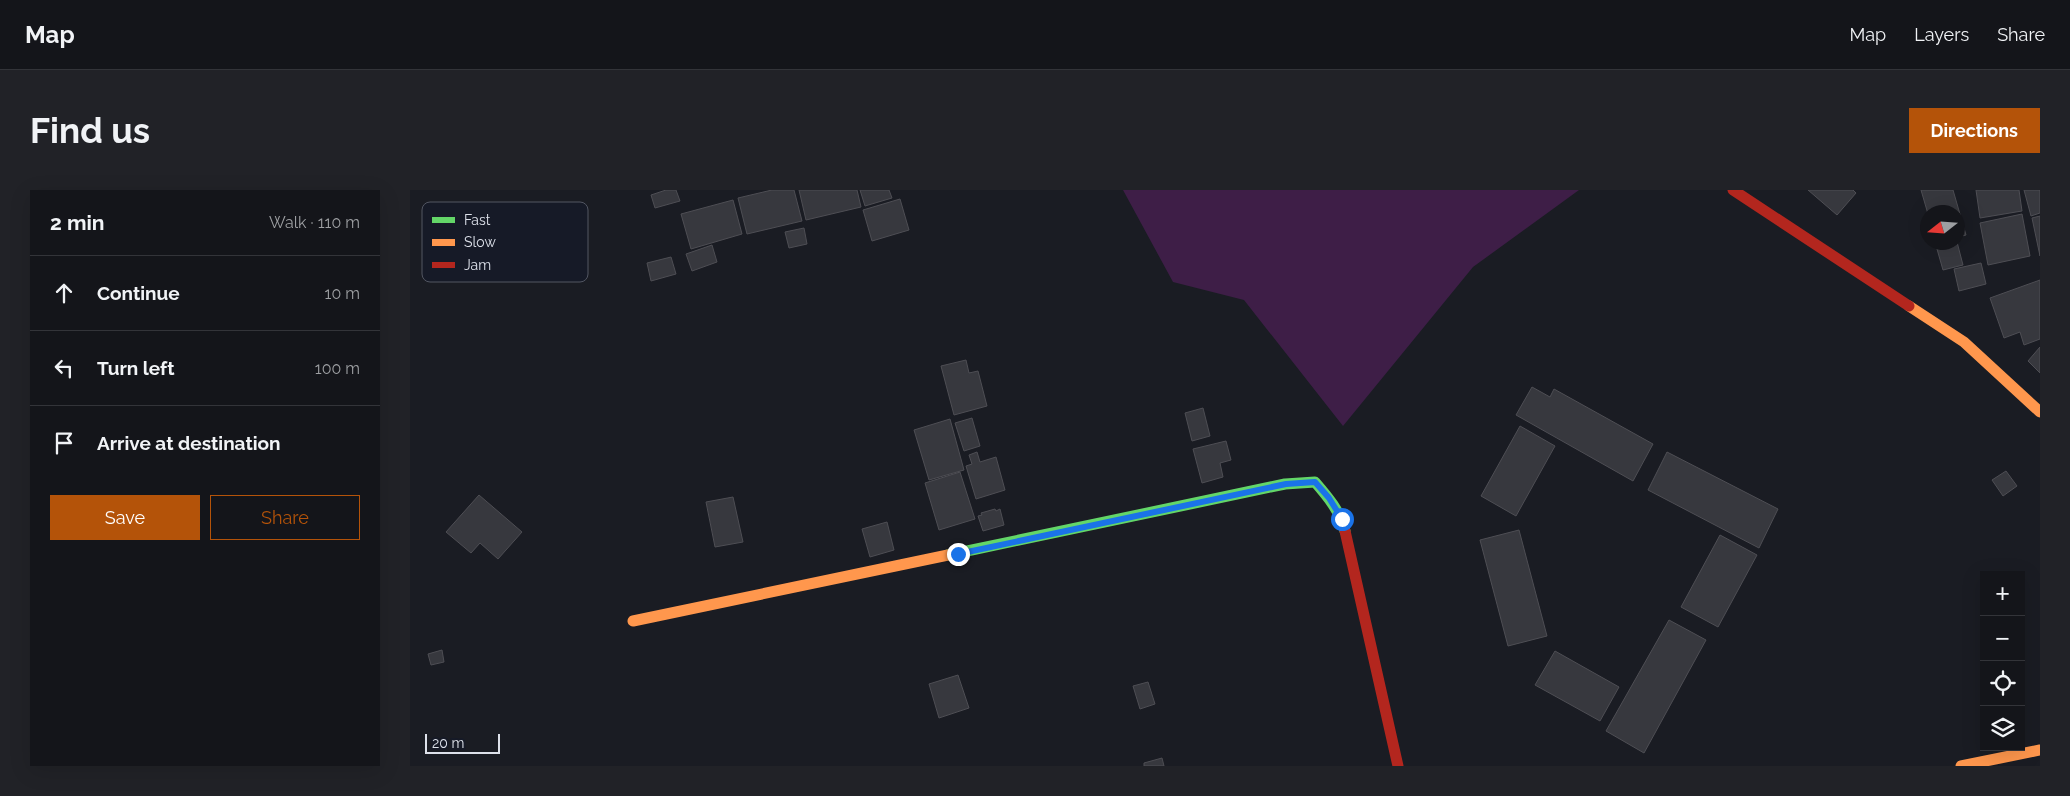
<!DOCTYPE html>
<html lang="en">
<head>
<meta charset="utf-8">
<style>
	body { margin:0; font-family:Raleway,sans-serif; background:#212227; color:#f1f3f6 }
	.controls { position:absolute; right:15px; bottom:15px; display:grid; overflow:hidden; border-radius:0px; box-shadow:0 5px 20px #0002 }
	.controls button { width:45px; height:45px; display:grid; place-items:center; padding:0; border:0; border-bottom:1px solid #333439; background:#14151a; color:#f1f3f6; font:25px sans-serif }
	.compass { position:absolute; left:1510px; top:15px; width:45px; height:45px; border-radius:50%; background:#14151a; box-shadow:0 5px 20px #0002; rotate:253deg }
	.scale { position:absolute; left:15px; bottom:12px; width:75px; box-sizing:border-box; padding-left:5px; border:2px solid #dde1ea; border-top:0; font-size:14px; line-height:18px; white-space:nowrap; color:#dde1ea; -webkit-text-stroke:4px #161a27; paint-order:stroke }
	.stop { position:absolute; width:15px; height:15px; margin:-11px; border:4px solid #1a73e8; border-radius:50%; background:#fff }
	.stop.end { background:#1a73e8; border-color:#fff; box-shadow:0 1px 5px #0008 }
	.list { margin:0; padding:0; list-style:none }
	h2 { display:flex; justify-content:space-between; align-items:center; height:65px; margin:0; padding:0 20px; font-size:21px }
	h2 small { font-size:16px; font-weight:400; color:#9d9fa2 }
	.list li { display:grid; grid-template-columns:32px 1fr auto; gap:15px; align-items:center; box-sizing:border-box; height:75px; padding:0 20px; border-top:1px solid #333439 }
	.list b { display:block; font-size:19px; white-space:nowrap }
	.list em { font-size:16px; font-style:normal; color:#9d9fa2 }
	.actions { display:flex; gap:10px; padding:15px 20px }
	.actions a { flex:1; padding:11px 0; border:1px solid #b45309; border-radius:0px; text-align:center; font-size:18px; color:#b45309 }
	.actions .main { background:#b45309; color:#fff }
	.icon { flex:none; width:28px; height:28px; fill:none; stroke:currentColor; stroke-width:2; stroke-linecap:round; stroke-linejoin:round }
	.map { position:relative; flex:none; width:1630px; height:576px; overflow:hidden; border-radius:0px }
	header { display:flex; align-items:center; gap:30px; box-sizing:border-box; height:70px; padding:0 25px; background:#14151a; border-bottom:1px solid #333439 }
	header strong { font-size:24px }
	nav { display:flex; gap:28px; margin-inline-start:auto; font-size:18px }
	.intro { display:flex; align-items:center; justify-content:space-between; box-sizing:border-box; height:120px; padding:0 30px }
	h1 { margin:0; font-size:35px }
	.button { padding:12px 22px; border-radius:0px; background:#b45309; color:#fff; font-size:18px; font-weight:700 }
	main { display:flex; gap:30px; padding:0 30px }
	aside { flex:1; background:#14151a; border-radius:0px; box-shadow:0 5px 20px #0002 }
	.map>svg:first-child { display:block }
	.green { fill:#3e1e47 }
	.building { fill:#37383e; stroke:#4e4e54 }
	.lines { fill:none; stroke-linecap:round; stroke-linejoin:round }
	.fast { stroke:#63d668; stroke-width:11 }
	.slow { stroke:#ff974d; stroke-width:11 }
	.jam { stroke:#b3261e; stroke-width:11 }
	.route { stroke:#1a73e8; stroke-width:6 }
	.key { fill:#161a27; stroke:#525662; stroke-width:1 }
	.key-label { font-size:14px; fill:#dde1ea }
</style>
</head>
<body>
<header>
<strong>Map</strong>
<nav><a>Map</a><a>Layers</a><a>Share</a></nav>
</header>
<div class="intro"><h1>Find us</h1><a class="button">Directions</a></div>
<main>
<aside>
<h2>2 min<small>Walk · 110 m</small></h2>
<ul class="list">
<li><svg class="icon" aria-label="ahead" viewBox="0 0 24 24"><path d="M12 20V5M6 11l6-6 6 6"/></svg><div><b>Continue</b></div><em>10 m</em></li>
<li><svg class="icon" aria-label="left" viewBox="0 0 24 24"><path d="M17 20v-9H6M10 6l-5 5 5 5"/></svg><div><b>Turn left</b></div><em>100 m</em></li>
<li><svg class="icon" aria-label="arrive" viewBox="0 0 24 24"><path d="M6 21V4h12l-3 4 3 4H6"/></svg><div><b>Arrive at destination</b></div></li>
</ul>
<div class="actions"><a class="main">Save</a><a>Share</a></div>
</aside>
<div class="map">
<svg width="1630" height="576" viewBox="0 0 1630 576">
	<rect width="100%" height="100%" fill="#1a1c23"/>
	<polygon class="green" points="713,0 1169,0 1063,77 933,236 834,110 763,92"/>
	<g class="building">
		<polygon points="256,0 266,0 270,11 245,18 241,5"/>
		<polygon points="362,0 384,0 392,31 337,44 328,8"/>
		<polygon points="389,0 447,0 451,17 396,30"/>
		<polygon points="450,0 479,0 482,8 455,16"/>
		<polygon points="1398,0 1443,0 1446,3 1427,25"/>
		<polygon points="1511,0 1543,0 1556,45 1548,47 1548,22 1518,24"/>
		<polygon points="1566,0 1609,0 1612,21 1570,28"/>
		<polygon points="1614,0 1630,0 1630,23 1621,26"/>
		<polygon points="490,9 499,40 462,51 453,20"/>
		<polygon points="323,10 332,44 281,59 271,24"/>
		<polygon points="1612,24 1620,66 1578,75 1570,33"/>
		<polygon points="1630,26 1630,66 1622,28"/>
		<polygon points="394,38 397,54 379,58 375,42"/>
		<polygon points="1525,52 1547,52 1553,75 1533,80"/>
		<polygon points="302,55 307,72 282,81 276,64"/>
		<polygon points="261,67 266,84 241,91 237,73"/>
		<polygon points="1571,73 1576,94 1549,101 1544,79"/>
		<polygon points="1630,90 1630,149 1614,155 1610,142 1594,148 1580,108"/>
		<polygon points="1630,157 1630,183 1618,171"/>
		<polygon points="556,170 559,183 568,181 577,216 544,225 531,176"/>
		<polygon points="1122,197 1140,207 1144,199 1243,254 1223,291 1106,225"/>
		<polygon points="793,218 800,246 782,251 775,223"/>
		<polygon points="562,228 570,256 554,261 545,233"/>
		<polygon points="540,229 554,280 519,290 504,240"/>
		<polygon points="1110,236 1145,256 1106,326 1071,306"/>
		<polygon points="816,251 821,270 810,273 813,287 792,293 783,259"/>
		<polygon points="567,262 570,272 586,267 595,300 566,309 556,276 562,274 559,265"/>
		<polygon points="1257,262 1368,319 1349,358 1238,300"/>
		<polygon points="1596,281 1607,296 1593,306 1582,290"/>
		<polygon points="550,282 565,329 529,340 515,293"/>
		<polygon points="69,305 112,342 88,369 70,353 61,363 36,342"/>
		<polygon points="323,307 333,352 305,357 296,312"/>
		<polygon points="585,319 586,321 590,319 594,335 573,341 568,326 572,325 571,323"/>
		<polygon points="477,332 484,360 460,367 452,339"/>
		<polygon points="1109,340 1137,446 1098,456 1070,350"/>
		<polygon points="1310,345 1347,365 1308,437 1271,417"/>
		<polygon points="1259,430 1296,450 1234,563 1196,541"/>
		<polygon points="32,460 34,472 21,475 18,464"/>
		<polygon points="1145,461 1209,497 1190,531 1125,495"/>
		<polygon points="548,485 559,518 529,528 519,494"/>
		<polygon points="738,492 745,514 730,519 723,496"/>
		<polygon points="752,568 754,576 734,576 734,573"/>
	</g>
	<g class="lines">
		<path class="fast" d="M538 365 875 294 905 292C918 307 930 321 935 341"/>
		<g class="slow">
			<polyline points="1499,116 1554,152 1630,222"/>
			<polyline points="223,431 538,365"/>
			<polyline points="1551,576 1630,560"/>
		</g>
		<g class="jam">
			<polyline points="1323,0 1499,116"/>
			<polyline points="935,341 988,576"/>
		</g>
	</g>
	<g class="lines">
		<polyline class="route" points="548,364 876,294 905,292 919,308 932,329"/>
	</g>
	<rect x="12" y="12" width="166" height="80" rx="8" class="key"/>
	<rect x="22" y="27" width="23" height="6" fill="#63d668"/>
	<rect x="22" y="49" width="23" height="7" fill="#ff974d"/>
	<rect x="22" y="72" width="23" height="6" fill="#b3261e"/>
	<g class="key-label">
		<text x="54" y="35">Fast</text>
		<text x="54" y="57">Slow</text>
		<text x="54" y="80">Jam</text>
	</g>
</svg>
<div class="controls">
<button>+</button>
<button>−</button>
<button><svg class="icon" aria-label="locate" viewBox="0 0 24 24"><circle cx="12" cy="12" r="6"/><path d="M12 2v4M12 18v4M2 12h4M18 12h4"/></svg></button>
<button><svg class="icon" aria-label="layers" viewBox="0 0 24 24"><path d="M12 4l9 5-9 5-9-5zM3 14l9 5 9-5"/></svg></button>
</div>
<svg class="compass" viewBox="-18 -18 36 36"><path d="M0-13l5 13h-10z" fill="#e53935"/><path d="M0 13l5-13h-10z" fill="#9d9fa2"/></svg>
<div class="scale">20 m</div>
<div class="stop" style="left:932px;top:329px"></div>
<div class="stop end" style="left:548px;top:364px"></div>
</div>
</main>
</body>
</html>
